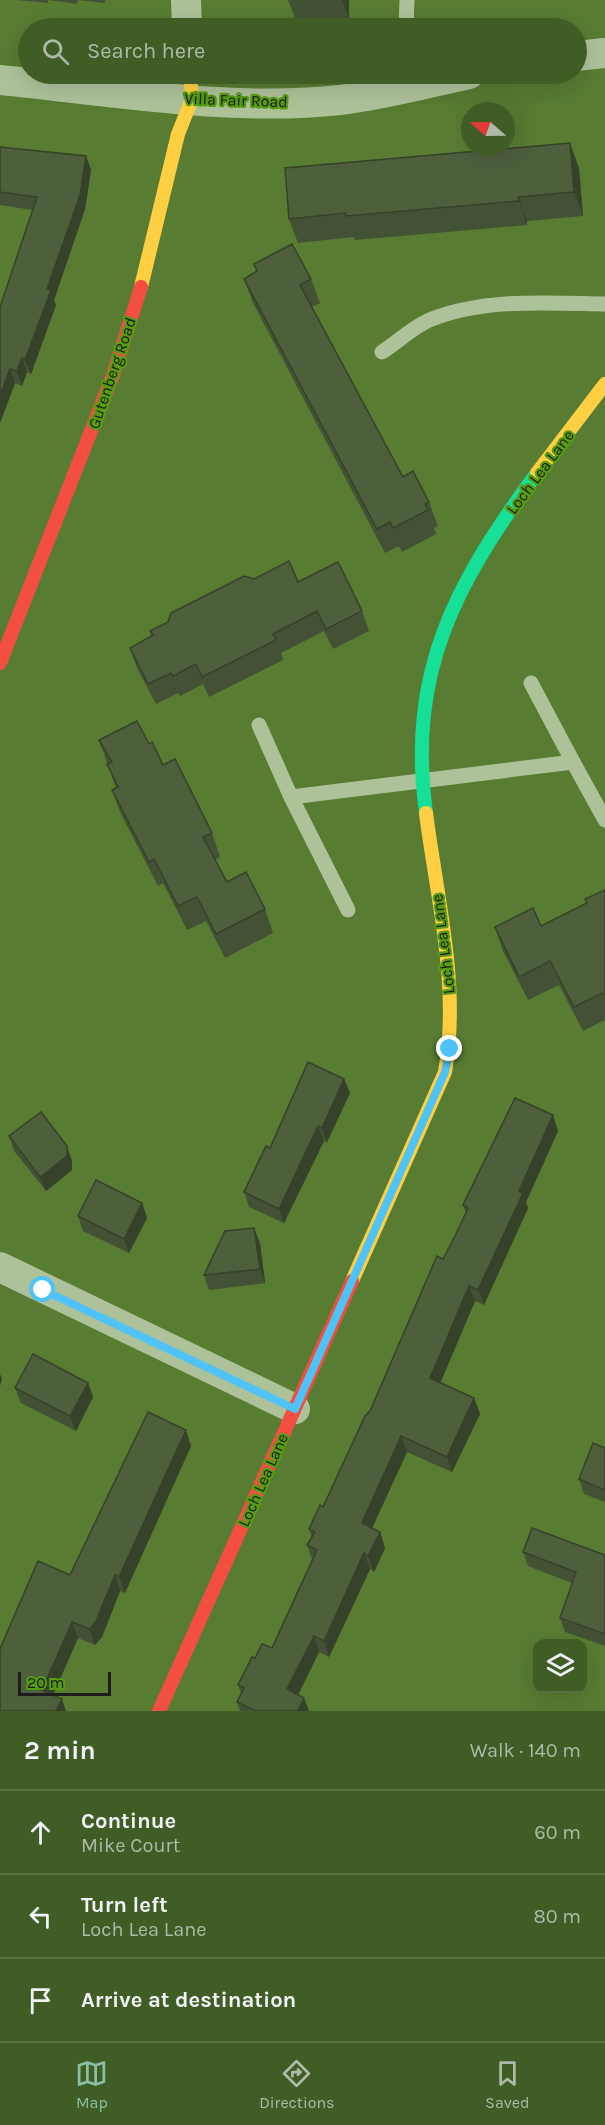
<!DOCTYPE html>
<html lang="en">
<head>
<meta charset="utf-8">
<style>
	body { margin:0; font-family:Karla,sans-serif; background:#48632e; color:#f1f3f6 }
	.controls { position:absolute; right:18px; bottom:18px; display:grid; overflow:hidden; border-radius:12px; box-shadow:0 6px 24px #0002 }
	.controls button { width:54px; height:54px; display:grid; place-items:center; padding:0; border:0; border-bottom:2px solid #5a7243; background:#415d26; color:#f1f3f6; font:30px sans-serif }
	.compass { position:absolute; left:461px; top:102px; width:54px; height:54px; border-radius:50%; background:#415d26; box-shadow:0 6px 24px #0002; rotate:290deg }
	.scale { position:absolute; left:18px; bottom:15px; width:93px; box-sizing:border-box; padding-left:6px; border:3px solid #1d1d1d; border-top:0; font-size:16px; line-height:21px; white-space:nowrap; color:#1d1d1d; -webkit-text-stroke:4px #579c13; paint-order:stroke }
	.stop { position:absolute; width:18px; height:18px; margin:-14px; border:4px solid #4fc3f7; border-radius:50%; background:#fff }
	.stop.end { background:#4fc3f7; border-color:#fff; box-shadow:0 2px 6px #0008 }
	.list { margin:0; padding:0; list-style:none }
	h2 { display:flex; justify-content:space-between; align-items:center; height:78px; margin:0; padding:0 24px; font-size:26px }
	h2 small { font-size:20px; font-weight:400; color:#aebaa7 }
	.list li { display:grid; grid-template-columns:39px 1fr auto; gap:18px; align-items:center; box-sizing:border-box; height:84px; padding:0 24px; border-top:2px solid #5a7243 }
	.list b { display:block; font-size:22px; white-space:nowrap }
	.list p { margin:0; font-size:20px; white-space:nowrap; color:#aebaa7 }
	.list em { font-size:20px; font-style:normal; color:#aebaa7 }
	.icon { flex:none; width:33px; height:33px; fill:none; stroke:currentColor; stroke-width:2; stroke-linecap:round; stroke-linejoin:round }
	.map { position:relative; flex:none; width:605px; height:1711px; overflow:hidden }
	.search { position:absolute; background:#415d26; box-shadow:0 6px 24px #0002; left:18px; right:18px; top:18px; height:66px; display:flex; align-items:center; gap:15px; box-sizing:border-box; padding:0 21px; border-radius:33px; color:#aebaa7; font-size:22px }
	.sheet { height:330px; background:#415d26 }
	nav { display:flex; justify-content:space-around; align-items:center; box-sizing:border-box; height:84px; border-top:2px solid #5a7243; background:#415d26; font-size:16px; color:#aebaa7 }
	nav a { display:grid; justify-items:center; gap:3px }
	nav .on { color:#8abfa5 }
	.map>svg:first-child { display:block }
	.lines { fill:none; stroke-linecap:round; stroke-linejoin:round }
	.lane { stroke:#aec29a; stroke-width:15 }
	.street { stroke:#aec29a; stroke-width:30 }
	.fast { stroke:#16e098; stroke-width:14 }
	.slow { stroke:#ffcf43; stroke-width:14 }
	.jam { stroke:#f24e42; stroke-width:14 }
	.wall { fill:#435234 }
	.shaded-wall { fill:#37422a }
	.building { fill:#4e5f3c; stroke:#37422a; stroke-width:1.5 }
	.route { stroke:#4fc3f7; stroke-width:8 }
	.labels { text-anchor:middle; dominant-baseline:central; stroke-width:4.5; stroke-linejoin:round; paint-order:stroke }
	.street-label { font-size:16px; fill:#1d1d1d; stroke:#579c13 }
</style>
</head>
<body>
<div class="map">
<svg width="605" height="1711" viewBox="0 0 605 1711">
	<rect width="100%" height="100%" fill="#577c32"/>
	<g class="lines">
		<g class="lane">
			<polyline points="406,28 407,0"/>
			<path d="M382 352C398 342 415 325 432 319 485 298 549 303 605 304"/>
			<polyline points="531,683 573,762"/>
			<polyline points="259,725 291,797 573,762 605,820"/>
			<polyline points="291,797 348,910"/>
		</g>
		<g class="street">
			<polyline points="186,0 187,28"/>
			<polyline points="576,56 605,53"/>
			<path d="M0 80C109 91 232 112 340 100 384 95 427 83 469 74"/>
			<polyline points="0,1267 295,1409"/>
		</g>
		<path class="fast" d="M426 813C407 672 455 584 537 473"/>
		<g class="slow">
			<polyline points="141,287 178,134 192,99 190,74"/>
			<polyline points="537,473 605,384"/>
			<path d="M352 1281 445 1072C460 984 437 900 426 813"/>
		</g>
		<g class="jam">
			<polyline points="0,663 113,375 141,287"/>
			<polyline points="159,1711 352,1281"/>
		</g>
	</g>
	<g class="wall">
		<polygon points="17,0 78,0 77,4 48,0 48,3"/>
		<polygon points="78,0 105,0 105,3"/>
		<polygon points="288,0 349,0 349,19 295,18"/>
		<polygon points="0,147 86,156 91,170 85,209 54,300 56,305 31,374 27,372 22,386 15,383 0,423 33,210 0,205"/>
		<polygon points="579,168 583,216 527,221 527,225 355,240 354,237 298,243 289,219"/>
		<polygon points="254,264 311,279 320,303 312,307 403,477 429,502 438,526 434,528 436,534 402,552 399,546 385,553 253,303 244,279 256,271"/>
		<polygon points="254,579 362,611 369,631 333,649 324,631 281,653 283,660 209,697 203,684 180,696 178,693 156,704 137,668 130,648 152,636 150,631"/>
		<polygon points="99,740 149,744 163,765 212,833 220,857 215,860 227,882 265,909 273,933 225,958 206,921 187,930 163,883 158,886 121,814 112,790 116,788"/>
		<polygon points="605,890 605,1020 583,1031 559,985 528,1000 503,951 495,927 541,926 586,903"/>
		<polygon points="344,1079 350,1093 327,1142 324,1141 284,1223 249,1207 244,1192 270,1148"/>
		<polygon points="558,1131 526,1202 528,1208 484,1305 475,1301 440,1383 474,1398 480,1414 452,1472 407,1452 372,1528 380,1532 385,1548 374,1572 370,1569 329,1657 319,1652 298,1695 309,1711 240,1711 237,1702 241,1693 238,1685 255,1658 272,1648 312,1559 307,1545 312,1538 309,1529 323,1507 443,1259 456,1234 466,1213 463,1205"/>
		<polygon points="9,1136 67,1146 72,1161 72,1170 46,1191 14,1151"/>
		<polygon points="142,1203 147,1218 129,1253 83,1231 78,1216"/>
		<polygon points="260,1243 265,1283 209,1290 204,1275"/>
		<polygon points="88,1383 93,1397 76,1431 21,1403 15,1388"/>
		<polygon points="191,1446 125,1593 120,1591 102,1637 95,1645 78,1638 53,1695 0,1711 70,1575"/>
		<polygon points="605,1448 605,1502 584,1494 579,1479"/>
		<polygon points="523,1552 605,1555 605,1646 565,1632 560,1618 572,1583 528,1566"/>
	</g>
	<g class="shaded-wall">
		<polygon points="342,0 349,0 349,19"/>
		<polygon points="570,143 579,168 583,216 574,192"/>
		<polygon points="86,156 91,170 85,209 54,300 56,305 31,374 25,360 47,289"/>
		<polygon points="518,197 527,221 527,225 519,201"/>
		<polygon points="22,358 27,372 22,386 17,371"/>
		<polygon points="10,369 15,383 0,423 0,395"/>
		<polygon points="344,1079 350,1093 327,1142 322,1128"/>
		<polygon points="553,1115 558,1131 526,1202 528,1208 484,1305 478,1290 519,1191"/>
		<polygon points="318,1126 324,1141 284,1223 279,1209"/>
		<polygon points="67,1146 72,1161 72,1170 46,1191 40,1177"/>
		<polygon points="142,1203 147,1218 129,1253 124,1239"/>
		<polygon points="254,1228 260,1243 265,1283 260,1269"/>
		<polygon points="469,1286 475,1301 436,1393 430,1378"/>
		<polygon points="0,1374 2,1379 0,1386"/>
		<polygon points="88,1383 93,1397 76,1431 70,1416"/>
		<polygon points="474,1398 480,1414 452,1472 447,1457"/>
		<polygon points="186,1430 191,1446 125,1593 119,1577"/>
		<polygon points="401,1436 407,1452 367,1539 362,1523"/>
		<polygon points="380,1532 385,1548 374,1572 368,1556"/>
		<polygon points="364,1553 370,1569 329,1657 324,1641"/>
		<polygon points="115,1575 120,1591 102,1637 95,1645 90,1629"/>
		<polygon points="72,1622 78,1638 48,1706 42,1690"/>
		<polygon points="314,1636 319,1652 293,1705 287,1689"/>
		<polygon points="304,1698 309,1711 298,1711"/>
		<polygon points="62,1699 66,1711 56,1711"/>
	</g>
	<g class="building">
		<polygon points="570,143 574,192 518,197 519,201 346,216 346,213 289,219 285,168"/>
		<polygon points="0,147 86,156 80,195 47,289 51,290 25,360 22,358 17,371 10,369 0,395 0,307 37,197 0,192"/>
		<polygon points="292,244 311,279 300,285 403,477 413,471 429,502 425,504 428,510 393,528 390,522 377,529 244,279 257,271 254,264"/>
		<polygon points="289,561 298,582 338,562 362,611 326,629 317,611 273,634 276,640 202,677 196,664 173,676 171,673 148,684 130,648 153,635 150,631 168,622 171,613 244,576 254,579"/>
		<polygon points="137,721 149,744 152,742 163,765 175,759 212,833 203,837 227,882 246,872 265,909 216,934 197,897 178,906 154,859 149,862 112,790 118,787 107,764 112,762 99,740"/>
		<polygon points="605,890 605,992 574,1007 550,961 519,977 495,927 533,908 541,926 587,903 585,899"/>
		<polygon points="308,1062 344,1079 322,1128 318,1126 279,1209 244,1192 266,1146 270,1148"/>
		<polygon points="515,1098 553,1115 519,1191 523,1193 478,1290 469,1286 430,1378 474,1398 447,1457 401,1436 362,1523 380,1532 368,1556 364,1553 324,1641 314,1636 287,1689 304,1698 298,1711 256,1711 237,1702 244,1688 238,1685 252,1657 255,1658 262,1644 272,1648 317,1550 307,1545 315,1532 309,1529 320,1505 323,1507 365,1416 370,1411 437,1256 443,1259 456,1234 468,1208 463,1205"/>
		<polygon points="41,1112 67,1146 67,1156 40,1177 9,1136"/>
		<polygon points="96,1180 142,1203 124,1239 78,1216"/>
		<polygon points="254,1228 260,1269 204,1275 225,1231"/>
		<polygon points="33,1354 88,1383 70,1416 15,1388"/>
		<polygon points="148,1412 186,1430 119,1577 115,1575 96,1621 90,1629 72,1622 42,1690 62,1699 56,1711 0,1711 0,1649 38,1561 70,1575"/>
		<polygon points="593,1443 605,1448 605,1490 579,1479"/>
		<polygon points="532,1528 605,1555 605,1634 560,1618 576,1572 523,1552"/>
	</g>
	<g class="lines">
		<polyline class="route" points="43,1290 295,1409 445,1072 450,1049"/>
	</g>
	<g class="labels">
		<g class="street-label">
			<text transform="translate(236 100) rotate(2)">Villa Fair Road</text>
			<text transform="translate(112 373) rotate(-71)">Gutenberg Road</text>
			<text transform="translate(540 472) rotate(-53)">Loch Lea Lane</text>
			<text transform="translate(443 944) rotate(-97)">Loch Lea Lane</text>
			<text transform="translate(263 1480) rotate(-66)">Loch Lea Lane</text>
		</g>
	</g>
</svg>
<div class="controls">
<button><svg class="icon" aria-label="layers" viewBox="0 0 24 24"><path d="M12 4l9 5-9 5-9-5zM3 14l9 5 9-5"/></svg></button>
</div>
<svg class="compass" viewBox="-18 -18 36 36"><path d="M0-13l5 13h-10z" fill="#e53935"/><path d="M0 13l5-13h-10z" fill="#aebaa7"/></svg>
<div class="scale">20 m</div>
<div class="stop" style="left:43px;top:1290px"></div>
<div class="stop end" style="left:450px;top:1049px"></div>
<div class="search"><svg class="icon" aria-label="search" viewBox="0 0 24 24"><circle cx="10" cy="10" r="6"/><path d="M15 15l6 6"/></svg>Search here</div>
</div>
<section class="sheet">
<h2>2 min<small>Walk · 140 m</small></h2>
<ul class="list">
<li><svg class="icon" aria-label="ahead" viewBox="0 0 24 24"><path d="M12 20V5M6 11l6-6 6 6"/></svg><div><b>Continue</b><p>Mike Court</p></div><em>60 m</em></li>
<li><svg class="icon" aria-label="left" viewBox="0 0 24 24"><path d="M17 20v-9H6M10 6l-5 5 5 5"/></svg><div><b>Turn left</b><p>Loch Lea Lane</p></div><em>80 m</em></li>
<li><svg class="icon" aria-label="arrive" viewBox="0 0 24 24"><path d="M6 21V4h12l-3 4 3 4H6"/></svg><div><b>Arrive at destination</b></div></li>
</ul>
</section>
<nav>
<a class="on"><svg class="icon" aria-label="map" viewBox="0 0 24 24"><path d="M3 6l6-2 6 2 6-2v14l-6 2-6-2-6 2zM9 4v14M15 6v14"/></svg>Map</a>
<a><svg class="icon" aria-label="directions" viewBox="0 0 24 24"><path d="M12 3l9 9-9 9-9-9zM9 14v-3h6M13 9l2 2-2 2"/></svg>Directions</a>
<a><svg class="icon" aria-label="saved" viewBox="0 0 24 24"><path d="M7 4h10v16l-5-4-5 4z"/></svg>Saved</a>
</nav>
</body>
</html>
